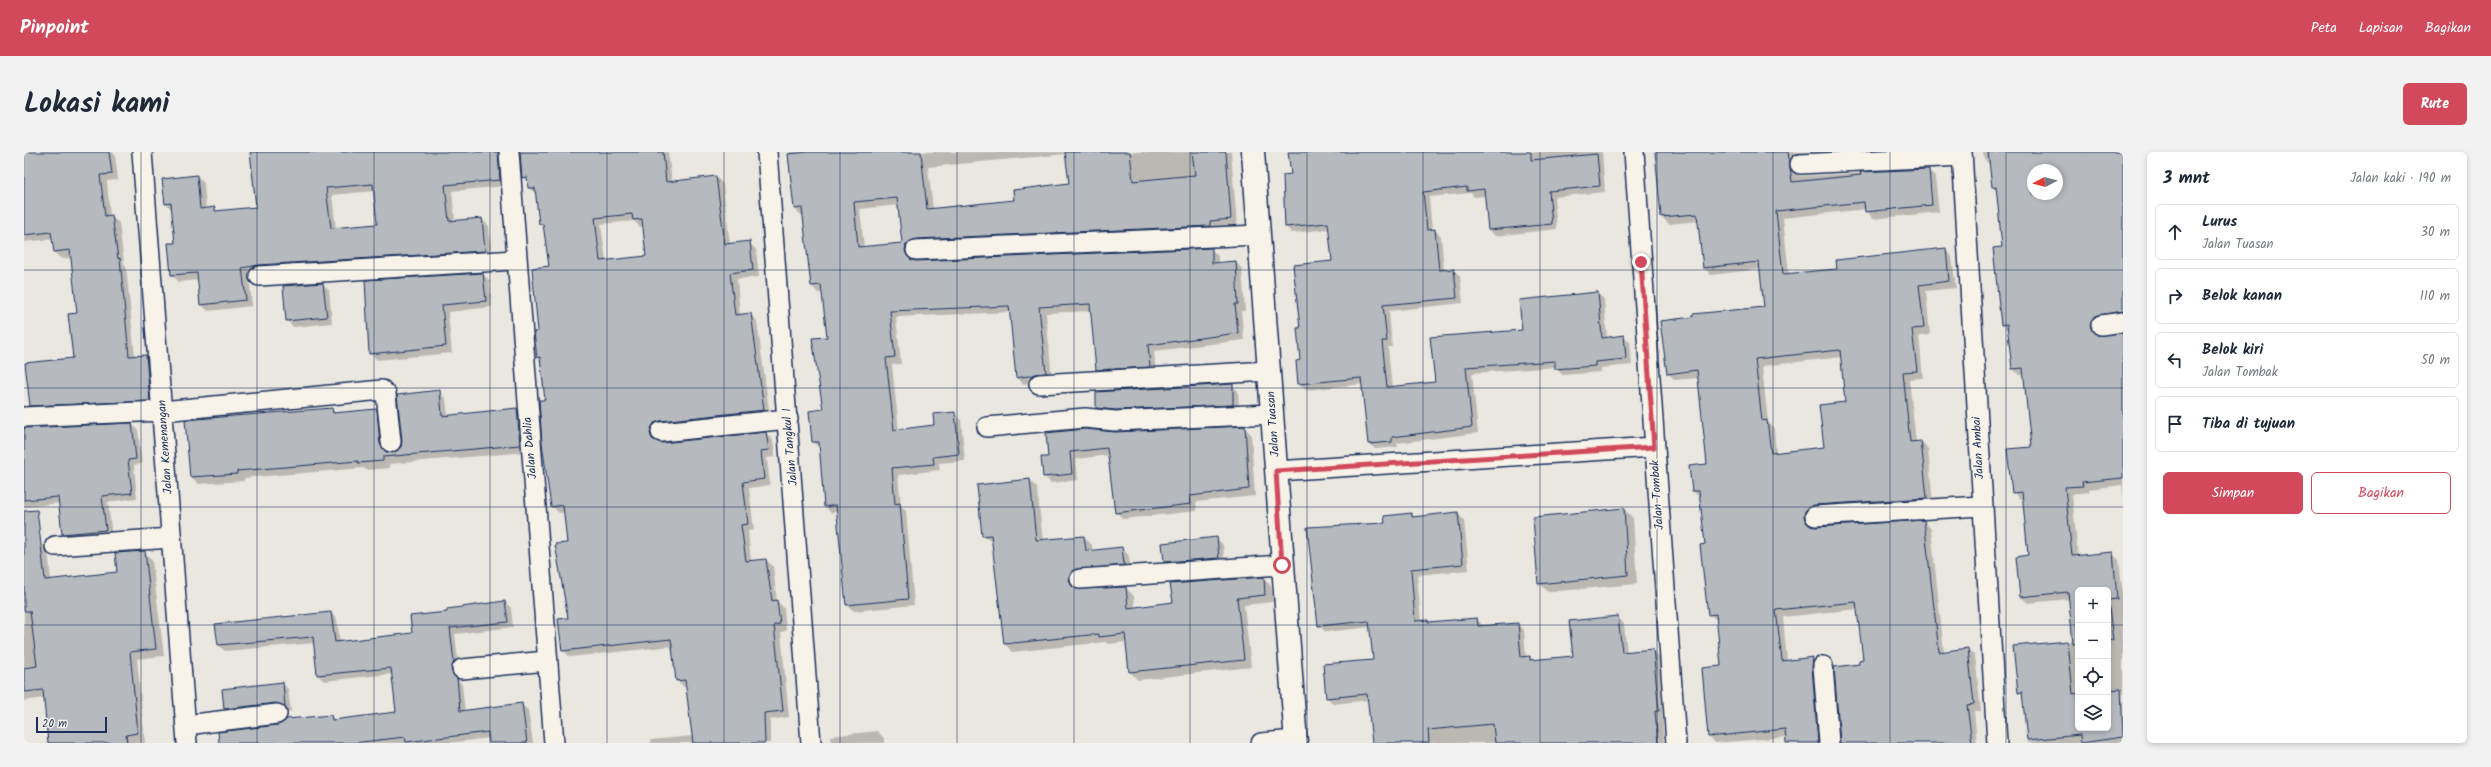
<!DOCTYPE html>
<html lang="id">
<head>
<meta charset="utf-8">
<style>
	body { margin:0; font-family:Kalam,sans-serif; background:#f2f2f3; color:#1f2937 }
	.controls { position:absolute; right:12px; bottom:12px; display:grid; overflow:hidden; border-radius:6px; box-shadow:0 2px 6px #0003 }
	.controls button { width:36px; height:36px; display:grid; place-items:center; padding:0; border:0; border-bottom:1px solid #e0e1e3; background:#fff; color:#1f2937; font:20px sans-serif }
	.compass { position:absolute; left:2003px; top:12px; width:36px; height:36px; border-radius:50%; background:#fff; box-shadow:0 2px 6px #0003; rotate:263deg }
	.scale { position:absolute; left:12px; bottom:10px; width:71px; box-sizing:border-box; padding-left:4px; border:2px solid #1b2f5e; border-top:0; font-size:11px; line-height:14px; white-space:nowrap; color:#1b2f5e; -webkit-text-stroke:3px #f7f3e8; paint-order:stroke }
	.stop { position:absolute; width:12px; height:12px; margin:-9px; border:3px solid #d1495b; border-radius:50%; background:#fff }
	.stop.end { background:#d1495b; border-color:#fff; box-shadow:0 1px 4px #0008 }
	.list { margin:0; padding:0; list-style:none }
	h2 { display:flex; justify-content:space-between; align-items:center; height:52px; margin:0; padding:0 16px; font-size:17px }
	h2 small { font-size:13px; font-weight:400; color:#747a83 }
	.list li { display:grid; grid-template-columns:26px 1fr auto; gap:12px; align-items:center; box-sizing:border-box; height:56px; margin:0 8px 8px; padding:0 8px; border:1px solid #e0e1e3; border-radius:6px }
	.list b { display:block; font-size:15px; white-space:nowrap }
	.list p { margin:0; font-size:13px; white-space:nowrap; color:#747a83 }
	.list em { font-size:13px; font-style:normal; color:#747a83 }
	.actions { display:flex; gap:8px; padding:12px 16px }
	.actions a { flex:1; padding:9px 0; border:1px solid #d1495b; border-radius:6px; text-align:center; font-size:14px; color:#d1495b }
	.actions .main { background:#d1495b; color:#fff }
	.icon { flex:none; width:22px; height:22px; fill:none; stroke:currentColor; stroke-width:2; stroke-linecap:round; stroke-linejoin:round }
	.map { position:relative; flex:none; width:2099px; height:591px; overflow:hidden; border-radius:6px }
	header { display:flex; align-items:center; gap:24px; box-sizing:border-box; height:56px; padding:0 20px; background:#d1495b; color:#fff }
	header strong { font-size:19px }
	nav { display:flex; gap:22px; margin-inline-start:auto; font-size:14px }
	.intro { display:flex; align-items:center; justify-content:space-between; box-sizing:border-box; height:96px; padding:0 24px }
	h1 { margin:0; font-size:28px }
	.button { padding:10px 18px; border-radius:6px; background:#d1495b; color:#fff; font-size:14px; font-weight:700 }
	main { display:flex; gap:24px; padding:0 24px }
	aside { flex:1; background:#fff; border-radius:6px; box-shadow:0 2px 6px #0003 }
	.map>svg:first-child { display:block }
	.shadow { fill:#0003; fill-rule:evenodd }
	.building { fill:#b6babf; stroke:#1b2f5e; fill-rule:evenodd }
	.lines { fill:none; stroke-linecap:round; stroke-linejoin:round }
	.street-casing { stroke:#1b2f5e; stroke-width:22 }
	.secondary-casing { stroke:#1b2f5e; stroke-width:25 }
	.street { stroke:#f7f3e8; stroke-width:19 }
	.secondary { stroke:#f7f3e8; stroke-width:22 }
	.route { stroke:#d1495b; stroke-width:5 }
	.grid { fill:none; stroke:#1b2f5e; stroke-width:1; stroke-opacity:0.55 }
	.labels { text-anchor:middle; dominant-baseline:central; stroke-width:3; stroke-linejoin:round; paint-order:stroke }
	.street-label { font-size:12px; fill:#1b2f5e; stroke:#f7f3e8 }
</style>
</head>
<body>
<header>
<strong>Pinpoint</strong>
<nav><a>Peta</a><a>Lapisan</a><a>Bagikan</a></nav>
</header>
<div class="intro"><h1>Lokasi kami</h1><a class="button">Rute</a></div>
<main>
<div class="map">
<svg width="2099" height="591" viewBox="0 0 2099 591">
	<rect width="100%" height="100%" fill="#eae7e0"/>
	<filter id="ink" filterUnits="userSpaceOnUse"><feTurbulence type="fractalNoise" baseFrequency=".025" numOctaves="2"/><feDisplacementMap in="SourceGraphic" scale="8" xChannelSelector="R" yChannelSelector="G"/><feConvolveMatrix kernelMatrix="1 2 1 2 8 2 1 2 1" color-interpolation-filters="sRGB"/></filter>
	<g filter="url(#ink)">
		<g class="shadow">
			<polygon points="14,0 88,0 91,3 94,28 83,29 86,64 95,71 100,112 102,114 111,205 122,204 129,211 132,255 14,260 7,253 50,207 54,162 47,106 37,107 30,100 29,87 0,90 0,2"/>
			<path d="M227 0H484L482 34 428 39 431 70 458 67 465 74 468 105 242 119 225 123 228 154 184 159 177 152 174 128 155 130 148 123 145 92H152L149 59 142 52 173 24 180 31 182 57 190 56 194 60 233 56ZM351 39 354 73 312 77 308 43Z"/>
			<path d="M496 0H644L648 30 692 25 699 32 706 93 725 91 732 97 735 125 713 127 716 164 726 162 733 169 746 265 634 282 632 289 638 292 742 281 749 288 751 305 743 306 746 333 725 336 730 378 724 379 727 409 742 408 749 414 753 449 760 456 762 479 757 480 765 565 746 568V591H627L626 588 669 584 663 535H660L653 528 649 494 546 505 539 498 545 466V392L541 360 535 361 528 354 522 249 517 209 514 205 515 180 526 115 521 77 516 72 513 43 505 36 504 30 499 25ZM610 69 616 75 620 74 623 105 582 110 577 72Z"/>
			<path d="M765 0H1207L1213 73 1192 75 1193 80 889 99V108L892 110 1187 97 1194 104V111L1212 110 1218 117 1221 159H1217L1220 188 1130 199 1132 221 1080 224 1073 217 1068 159 1022 161 1028 227 999 232 993 225 986 160 872 165 877 212 868 213 875 278 911 274 930 261 937 268 941 309 915 311 916 318 874 323 877 354 882 359 890 453 830 459 823 453 813 360 807 361 801 354 796 297 789 290 800 258 804 186 799 140 794 141 788 134 780 63H777L770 56ZM1043 2 1046 32 991 48 909 57 904 15ZM875 53 879 92 840 96 836 57Z"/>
			<polygon points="1265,0 1578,0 1581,40 1530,45 1533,77 1471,84 1465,78 1461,44 1450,45 1447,41 1405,45 1408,79 1411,78 1417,84 1420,119 1430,118 1436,124 1439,151 1365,159 1368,195 1364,195 1368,235 1412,231 1499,179 1573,141 1580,147 1583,186 1600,184 1606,190 1608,213 1577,216 1577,220 1538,223 1532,215 1448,221 1454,281 1373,291 1374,295 1351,297 1344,291 1339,232 1282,238 1275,231 1277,209 1309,110 1306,77 1268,81 1262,75 1260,24 1268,23"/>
			<path d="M1631 0H1895L1772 20 1776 24 1904 18 1911 25 1915 60 1849 67 1842 57 1759 66 1765 123 1814 118 1921 97 1928 105 1932 136 1902 139 1906 183 1895 184 1899 226 1885 227 1892 290H1897L1904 297 1909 353 1788 366 1787 373 1788 375 1900 369 1907 377 1920 500 1944 497 1951 504 1957 559H1950L1953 591H1817L1836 513 1840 508 1834 457 1759 465 1763 509 1789 506 1796 513 1800 591H1763V585L1691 591 1685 585 1679 517 1698 515 1694 469 1685 462 1682 393 1676 346 1669 339 1684 313 1675 226 1651 228 1644 221 1741 155 1737 117 1687 123 1680 116 1675 69 1645 72 1638 65ZM1818 205 1822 251 1801 296 1752 301 1750 276 1744 270 1738 214Z"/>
			<path d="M1959 0H2099V168L2073 176 2074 183 2099 181V345L2098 333 2065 337V340L2048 342 2054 405 2088 401 2095 408 2099 444V591H2004L2000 545 1995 540 1990 495 2050 489 2046 447 2004 451 1997 445 2005 404 1999 347H1996L1989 340 2008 296 2000 223H1996L1989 217 1984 179 1978 173 1979 96 1973 39 1969 34 1967 14 1960 7ZM2009 18H2033V42H2009ZM2054 438H2084V576H2054Z"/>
			<polygon points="459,122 466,129 468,155 424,160 428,201 353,208 346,201 343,168"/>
			<polygon points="299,132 305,138 308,171 269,175 263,169 260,134"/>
			<polygon points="1208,233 1214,239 1215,258 1079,262 1073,256"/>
			<polygon points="415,239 422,247 424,264 493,257 500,264 503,300 365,312 366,316 342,318 340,316 220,326 220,329 175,332 167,325 163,269 308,257 312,262 352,258 359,266 363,300 368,302 374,299 379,289"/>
			<polygon points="108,272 114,278 118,312 110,313 113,346 84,350 88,384 45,388 39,382 36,351 0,355 0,277"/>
			<polygon points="1220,275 1227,282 1231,344 1172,350 1173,359 1099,367 1092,360 1085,303 1052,307 1054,328 1027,331 1020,324 1025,305 1091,281"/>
			<polygon points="1006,328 1013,336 1019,389 1060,385 1068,393 1068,399 1098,396 1105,404 1107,420 1057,425 1053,438 1102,436 1110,444 1111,456 1150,451 1239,426 1247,434 1249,450 1220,453 1227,515 1114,528 1106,520 1103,490 1084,492 1082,490 988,500 981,492 969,391 959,383"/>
			<polygon points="1600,357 1609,366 1613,432 1524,440 1515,431"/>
			<polygon points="1433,361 1440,368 1445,418 1393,423 1397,469 1404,469 1406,471 1453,467 1460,475 1493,472 1500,478 1502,506 1506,505 1509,509 1550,505 1594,465 1600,472 1603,501 1629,498 1635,505 1640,591 1349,591 1345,548 1309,552 1303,545 1350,508 1347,475 1302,480 1295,474 1362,372 1388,363 1391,366"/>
			<polygon points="1193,386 1199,393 1201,412 1147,416 1141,410"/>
			<polygon points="16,391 24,399 27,428 94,420 120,400 128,408 140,504 113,507 121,591 26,591 21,546 0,549 0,393"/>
			<polygon points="481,450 487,456 489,475 431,482 435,517 433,525 438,533 441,559 498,553 504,558 509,591 466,591 466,586 424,591 196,591 255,574 307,564 311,568 373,561 368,522 300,529 294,523 291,491 201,499 195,493 193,473 307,461 313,467 316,491 389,482 424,461"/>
			<polygon points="258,531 264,537 267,560 258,557 207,563 201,557"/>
			<polygon points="853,579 860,586 860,591 807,591 806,584"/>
		</g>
		<g class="building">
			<polygon points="0,0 85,0 88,22 76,23 81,64 88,63 94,107 96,106 105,204 122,203 126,249 6,254 1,211 49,206 44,162 53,161 46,98 30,100 27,80 0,83"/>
			<path d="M226 0H474L476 28 421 33 425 69 458 66 461 99 234 113 218 116 222 148 176 153 173 121 147 123 144 91H151L147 51 141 52 138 27 173 23 176 57 191 55V59L232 55ZM349 32 353 72 307 76 302 36Z"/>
			<path d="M496 0H639L642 30 692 24 701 92 726 89 729 118 706 121 711 163 727 161 740 258 636 269 630 271 626 281 628 287 638 291 742 280 745 298 737 299 740 327 719 330 724 372 717 373 722 409 742 407 748 449 753 448 756 472 750 473 759 559 740 561 741 591H669L661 528 652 529 647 487 538 499 534 467 544 466 531 392 543 391 539 353 527 355 518 291 515 248H521L516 205 513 206 510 180 514 179 508 116 525 114 519 72H515L511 36H504L503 25 498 26ZM608 62 609 68 618 67 622 104 576 109 571 66Z"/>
			<path d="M784 0H897L903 57 990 48 989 38 1045 31 1041 0H1106L1109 29 1171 23 1168 0H1202L1207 67 1186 69V74L892 87 882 93 881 99 887 108 892 109 1188 96V111L1212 109 1214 152H1211L1214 181 1124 193 1126 215 1072 218 1066 152 1015 155 1022 221 992 226 985 154 866 159 871 205 862 206 870 278 910 273 909 262 931 260 935 302 909 305 910 312 868 316 871 352 876 351 884 447 822 453 812 353 800 355 795 290H788L785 259 799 257 788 186 803 185 797 133 787 134 778 56 770 57 764 2ZM873 46 878 91 834 95 830 50Z"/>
			<polygon points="1264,0 1507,0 1507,8 1573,2 1576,34 1525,39 1528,72 1464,78 1460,37 1443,39 1443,35 1399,40 1403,78 1411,77 1415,118 1430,117 1433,146 1359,153 1363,189 1358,189 1363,235 1411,230 1406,185 1498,178 1495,148 1574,140 1578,186 1600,183 1602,207 1571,210 1571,214 1531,217 1531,209 1442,215 1448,275 1368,285 1368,290 1344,292 1337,226 1274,232 1272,209 1276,208 1273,176 1276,176 1269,113 1308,109 1304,71 1261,75 1259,23 1267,22"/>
			<path d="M1631 0H1764L1768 30 1837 23 1836 20 1905 17 1908 53 1841 60 1840 50 1752 59 1759 122 1813 117 1812 108 1922 96 1925 129 1895 133 1900 176 1888 177 1893 219 1879 220 1886 290 1897 289 1903 346 1790 353 1781 359 1780 365 1786 374 1792 375 1900 368 1915 500 1944 496 1950 552 1943 553 1948 591H1816L1810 515 1835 512V508L1839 507 1832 450 1752 458 1758 509 1789 505 1788 515 1794 591H1762L1761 577 1684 585 1678 516 1697 514 1692 462 1684 463 1676 393 1681 392 1675 339H1668L1665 314 1683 312 1673 218 1643 222 1636 169 1669 165V162L1740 155 1735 110 1679 116 1673 62 1637 65ZM1816 198 1821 250 1795 253 1800 295 1747 301 1743 268 1738 269 1731 207Z"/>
			<path d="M1964 0H2099V159L2071 164 2066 174 2073 183 2099 181V326L2058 330 2059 334 2041 335 2048 404 2089 400 2093 447 2084 448 2089 488 2084 489V438H2054V492H2049L2044 440 1996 445 1992 405 2004 403 1998 340 1988 341 1983 297 2007 295 1999 216 1988 217 1983 172 1977 173 1969 96 1978 95 1972 34 1968 35ZM2009 18H2033V42H2009Z"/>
			<polygon points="459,121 462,149 418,153 422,194 345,202 341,128"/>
			<polygon points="299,131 303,165 262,169 259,134"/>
			<polygon points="1209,232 1209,253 1091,258 1072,256 1072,240"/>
			<polygon points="416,238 418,264 493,256 496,293 359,305 359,309 334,311 334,309 213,319 213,322 166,325 161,268 308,256 309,261 353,257 356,292 362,300 369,301 377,295 378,289 373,243"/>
			<polygon points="108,271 112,307 104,308 108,341 78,344 82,378 38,382 34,345 0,348 0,276"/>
			<polygon points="1221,274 1225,337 1166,344 1167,352 1091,361 1083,296 1046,300 1048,322 1019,325 1017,305 1024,305 1022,281 1061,277 1091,280"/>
			<polygon points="1006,327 1012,388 1060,384 1062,399 1098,395 1100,413 1050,418 1045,428 1052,437 1102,435 1104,456 1149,450 1146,432 1240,425 1241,443 1213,446 1220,508 1105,520 1101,482 1075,485 1075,482 980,492 967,383 958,384 953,333"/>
			<polygon points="1600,356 1604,423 1514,432 1509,365"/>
			<polygon points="13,358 21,428 93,420 91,401 121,399 132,497 106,500 114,581 102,583 103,591 24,591 19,538 0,540 0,516 13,514 6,459 0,459 0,359"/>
			<polygon points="1434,360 1439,412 1387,417 1391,469 1404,468 1404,470 1453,466 1454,474 1494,471 1497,505 1506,504 1506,508 1549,504 1545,469 1594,464 1598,500 1629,497 1635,559 1631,559 1634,591 1471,591 1469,572 1404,578 1405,591 1348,591 1343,542 1302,546 1299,512 1349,508 1345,469 1294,474 1283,375 1361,371 1360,364 1388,361 1388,365"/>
			<polygon points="1193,385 1195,406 1140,410 1138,391"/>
			<polygon points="481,449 484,470 426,476 430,510 427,518 433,526 436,559 498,551 503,591 465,591 464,580 382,590 381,585 329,591 195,591 194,580 254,573 263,567 307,563 308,568 372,560 367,516 293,523 289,485 194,493 191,472 307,460 311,490 388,481 386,464 423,460 423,457"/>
			<polygon points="2044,489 2049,542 2054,541 2054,576 2084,576 2084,538 2097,537 2099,585 2057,591 2056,583 2003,588 1998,540 1994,541 1989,494"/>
			<polygon points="259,530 261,555 252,551 200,557 198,537"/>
		</g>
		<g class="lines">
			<g class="street-casing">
				<g id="street">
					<polyline points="118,0 163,591"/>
					<polyline points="485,0 530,591"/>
					<polyline points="743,0 787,591"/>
					<polyline points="1610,0 1652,591"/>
					<polyline points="1938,0 1973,591"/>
					<polyline points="1776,12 1938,4"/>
					<polyline points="892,98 1234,83"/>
					<polyline points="235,124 492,108"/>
					<polyline points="2077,173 2099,170"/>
					<polyline points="1015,232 1245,219"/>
					<polyline points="0,265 138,259 358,238 362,242 367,290"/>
					<polyline points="963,275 1061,266 1091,269 1248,262"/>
					<polyline points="637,280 764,267"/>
					<polyline points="1252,319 1630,295"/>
					<polyline points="1791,364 1957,354"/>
					<polyline points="31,394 147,386"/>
					<polyline points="1056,427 1258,413"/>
					<polyline points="1799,514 1805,591"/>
					<polyline points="438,517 523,509"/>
					<polyline points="162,573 253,562"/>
					<polyline points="1237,591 1272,588"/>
				</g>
			</g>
			<g class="secondary-casing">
				<polyline id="secondary" points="1229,0 1272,591"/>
			</g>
			<use href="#street" class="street"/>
			<use href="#secondary" class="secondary"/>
		</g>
	</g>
	<g class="lines" filter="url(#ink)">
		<polyline class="route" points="1258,413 1252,319 1630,295 1617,110"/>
	</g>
	<path class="grid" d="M117 0V591M233 0V591M350 0V591M466 0V591M583 0V591M700 0V591M816 0V591M933 0V591M1050 0V591M1166 0V591M1283 0V591M1399 0V591M1516 0V591M1633 0V591M1749 0V591M1866 0V591M1982 0V591M0 118H2099M0 236H2099M0 355H2099M0 473H2054M2084 473H2099"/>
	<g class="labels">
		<g class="street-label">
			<text transform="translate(1249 272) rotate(-94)">Jalan Tuasan</text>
			<text transform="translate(141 295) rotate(-94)">Jalan Kemenangan</text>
			<text transform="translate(766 295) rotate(-95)">Jalan Tangkul I</text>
			<text transform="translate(506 296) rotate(-95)">Jalan Dahlia</text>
			<text transform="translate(1954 296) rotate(-93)">Jalan Ambai</text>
			<text transform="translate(1633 343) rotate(-94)">Jalan Tombak</text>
		</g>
	</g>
</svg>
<div class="controls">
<button>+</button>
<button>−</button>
<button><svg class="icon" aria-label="locate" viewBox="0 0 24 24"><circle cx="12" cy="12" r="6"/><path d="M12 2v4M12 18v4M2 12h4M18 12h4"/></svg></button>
<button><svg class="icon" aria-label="layers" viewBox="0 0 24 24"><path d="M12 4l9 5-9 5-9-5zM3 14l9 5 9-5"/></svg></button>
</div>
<svg class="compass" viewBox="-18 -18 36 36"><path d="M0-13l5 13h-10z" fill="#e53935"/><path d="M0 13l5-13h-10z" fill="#747a83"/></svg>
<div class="scale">20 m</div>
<div class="stop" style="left:1258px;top:413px"></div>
<div class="stop end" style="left:1617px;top:110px"></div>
</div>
<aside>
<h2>3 mnt<small>Jalan kaki · 190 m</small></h2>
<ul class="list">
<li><svg class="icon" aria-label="ahead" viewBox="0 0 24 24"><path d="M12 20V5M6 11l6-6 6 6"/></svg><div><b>Lurus</b><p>Jalan Tuasan</p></div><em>30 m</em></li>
<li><svg class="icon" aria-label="right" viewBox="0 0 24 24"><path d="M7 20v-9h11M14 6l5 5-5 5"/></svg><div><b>Belok kanan</b></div><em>110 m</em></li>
<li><svg class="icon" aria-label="left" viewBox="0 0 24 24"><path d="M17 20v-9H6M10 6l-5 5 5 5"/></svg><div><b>Belok kiri</b><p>Jalan Tombak</p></div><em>50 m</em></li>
<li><svg class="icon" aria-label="arrive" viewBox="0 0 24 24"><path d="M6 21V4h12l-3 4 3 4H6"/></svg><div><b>Tiba di tujuan</b></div></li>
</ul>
<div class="actions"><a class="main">Simpan</a><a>Bagikan</a></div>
</aside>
</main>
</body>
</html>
